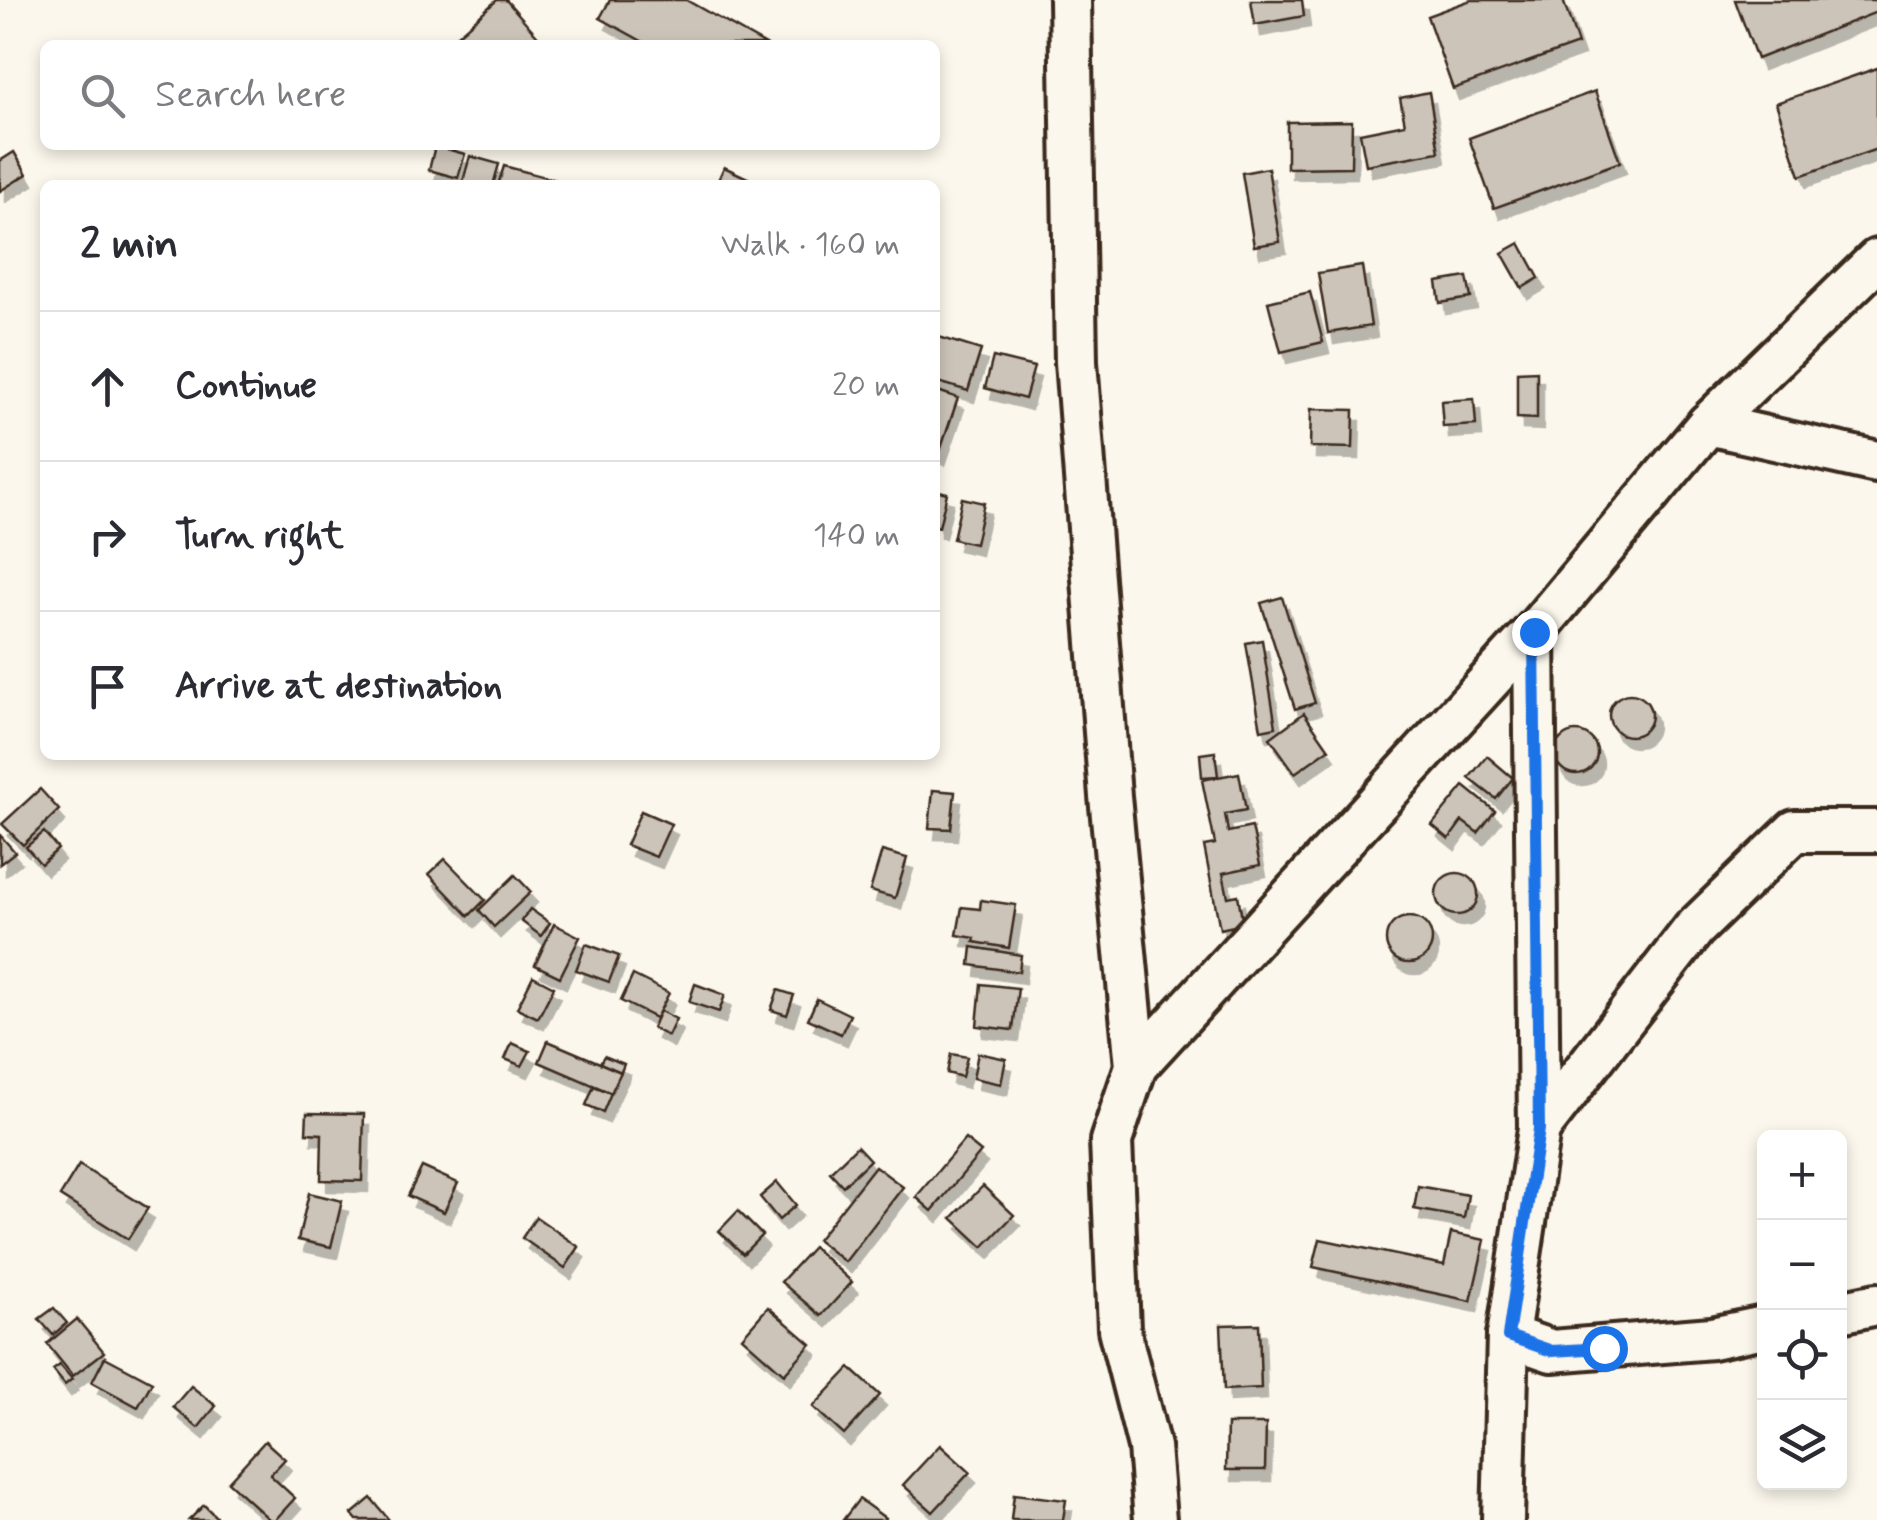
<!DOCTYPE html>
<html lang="en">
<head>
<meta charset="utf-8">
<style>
	body { margin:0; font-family:Mynerve,sans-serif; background:#f7f7f7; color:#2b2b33 }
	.controls { position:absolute; right:30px; bottom:30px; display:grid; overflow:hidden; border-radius:15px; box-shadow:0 5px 15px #0003 }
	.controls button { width:90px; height:90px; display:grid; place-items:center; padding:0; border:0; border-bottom:2px solid #e1e1e2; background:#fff; color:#2b2b33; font:50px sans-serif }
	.stop { position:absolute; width:30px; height:30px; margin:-22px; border:8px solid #1a73e8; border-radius:50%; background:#fff }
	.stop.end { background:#1a73e8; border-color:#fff; box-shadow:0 2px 10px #0008 }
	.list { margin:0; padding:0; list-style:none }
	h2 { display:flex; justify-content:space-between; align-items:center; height:130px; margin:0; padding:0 40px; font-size:42px }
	h2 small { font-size:32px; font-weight:400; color:#7c7c81 }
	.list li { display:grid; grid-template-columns:65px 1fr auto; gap:30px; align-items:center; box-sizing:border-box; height:150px; padding:0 40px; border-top:2px solid #e1e1e2 }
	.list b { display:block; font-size:38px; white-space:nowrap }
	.list em { font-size:32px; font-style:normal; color:#7c7c81 }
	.icon { flex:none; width:55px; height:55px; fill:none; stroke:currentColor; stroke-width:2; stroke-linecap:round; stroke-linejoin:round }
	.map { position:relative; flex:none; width:1877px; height:1520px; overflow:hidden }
	.search { position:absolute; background:#fff; box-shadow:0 5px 15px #0003; left:40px; top:40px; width:900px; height:110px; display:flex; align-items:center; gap:25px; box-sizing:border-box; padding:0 35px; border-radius:15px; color:#7c7c81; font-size:38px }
	.panel { position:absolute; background:#fff; box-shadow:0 5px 15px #0003; left:40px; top:180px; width:900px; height:580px; border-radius:15px }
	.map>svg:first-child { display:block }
	.building { fill:#ccc4b9; stroke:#3b2a1e; stroke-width:2.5; filter:url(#shadow) }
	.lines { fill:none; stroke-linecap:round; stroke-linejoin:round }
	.minor-casing { stroke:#3b2a1e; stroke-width:48 }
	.minor { stroke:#fbf7ec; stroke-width:40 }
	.route { stroke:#1a73e8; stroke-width:12 }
</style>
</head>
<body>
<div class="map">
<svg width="1877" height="1520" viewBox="0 0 1877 1520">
	<defs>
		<filter id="shadow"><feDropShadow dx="6" dy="11" stdDeviation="0" flood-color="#0004"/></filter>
	</defs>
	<rect width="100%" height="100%" fill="#fbf7ec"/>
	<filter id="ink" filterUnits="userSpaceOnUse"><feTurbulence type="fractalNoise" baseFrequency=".01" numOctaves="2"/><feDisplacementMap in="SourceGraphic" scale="20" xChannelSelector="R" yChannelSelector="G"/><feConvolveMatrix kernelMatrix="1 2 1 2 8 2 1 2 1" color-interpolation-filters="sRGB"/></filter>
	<g filter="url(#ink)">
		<g class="building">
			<polygon points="497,0 506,0 542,41 537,45 466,45 457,35"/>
			<polygon points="610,0 686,0 766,45 649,45 600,18"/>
			<polygon points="1251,0 1302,0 1304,16 1255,25"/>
			<polygon points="1471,0 1563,0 1578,44 1453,89 1427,16"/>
			<polygon points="1735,0 1877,0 1877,12 1757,59"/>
			<polygon points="1877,68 1877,149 1800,176 1776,103"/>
			<polygon points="1595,91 1620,162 1494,208 1469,138"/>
			<polygon points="1429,92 1439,152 1366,165 1360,133 1405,124 1400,98"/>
			<polygon points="1352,121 1351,167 1287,168 1287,122"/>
			<polygon points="435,146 465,154 458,178 429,170"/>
			<polygon points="14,152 27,174 0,191 0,161"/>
			<polygon points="470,156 499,164 493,185 462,185"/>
			<polygon points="504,166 564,182 563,185 498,185"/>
			<polygon points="724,167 756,182 755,185 716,185"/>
			<polygon points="1268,168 1280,242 1254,246 1242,173"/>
			<polygon points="1520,243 1539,278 1522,288 1502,253"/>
			<polygon points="1362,266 1371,326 1328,333 1318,273"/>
			<polygon points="1467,277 1471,298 1440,303 1437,282"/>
			<polygon points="1310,292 1323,342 1281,352 1268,302"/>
			<polygon points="939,337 981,350 968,391 935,381 935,352"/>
			<polygon points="993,357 1034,367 1025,399 985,388"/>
			<polygon points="1537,371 1537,419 1517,418 1517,372"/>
			<polygon points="935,390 958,398 939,454 935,453"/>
			<polygon points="1474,399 1476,425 1443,427 1441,401"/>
			<polygon points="1311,409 1354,410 1353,448 1310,447"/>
			<polygon points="935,490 947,493 939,527 935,526"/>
			<polygon points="962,498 984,503 975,544 953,539"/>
			<polygon points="1282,597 1315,703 1295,709 1261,603"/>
			<polygon points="1262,640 1276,727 1261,730 1246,643"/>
			<circle cx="1630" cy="715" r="21"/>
			<polygon points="1304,713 1329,749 1295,773 1270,738"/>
			<circle cx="1576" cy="753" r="21"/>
			<polygon points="1215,752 1218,776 1202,777 1200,754"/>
			<polygon points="1487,756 1513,778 1496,799 1469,778"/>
			<polygon points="1239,773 1246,810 1225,814 1228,832 1252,827 1260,865 1223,873 1228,897 1238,895 1243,924 1220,929 1204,846 1215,844 1202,780"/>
			<polygon points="1464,786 1495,811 1478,833 1462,821 1449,839 1432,825"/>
			<polygon points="40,789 59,810 23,845 2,824"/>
			<polygon points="933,790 955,792 951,829 929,828"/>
			<polygon points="641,811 671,824 656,857 626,845"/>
			<polygon points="44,832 58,849 41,864 26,847"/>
			<polygon points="0,835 15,852 0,864"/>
			<polygon points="882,851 907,858 895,898 870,891"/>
			<polygon points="445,859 485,900 469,916 429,874"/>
			<circle cx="1457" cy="894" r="21"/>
			<polygon points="515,875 531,892 494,927 479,910"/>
			<polygon points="981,900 1016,905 1009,948 974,942 975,938 957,935 962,907 980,909"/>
			<polygon points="530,909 550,923 541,936 521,921"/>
			<circle cx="1409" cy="940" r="23"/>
			<polygon points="554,924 580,937 560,977 535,965"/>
			<polygon points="586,944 619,956 609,982 576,970"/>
			<polygon points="972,947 1021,955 1019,972 970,965"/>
			<polygon points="633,975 669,993 656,1018 621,1001"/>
			<polygon points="533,976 554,987 538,1018 517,1008"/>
			<polygon points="695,984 725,995 719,1012 689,1002"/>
			<polygon points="981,984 1018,988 1013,1030 977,1026"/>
			<polygon points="778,990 794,995 787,1015 771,1010"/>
			<polygon points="817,999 850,1015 841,1034 808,1019"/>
			<polygon points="660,1011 676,1019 668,1036 652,1028"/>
			<polygon points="548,1041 621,1072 611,1093 539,1062"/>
			<polygon points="512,1043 530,1051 522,1066 505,1059"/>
			<polygon points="978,1053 1006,1059 1001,1084 973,1078"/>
			<polygon points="951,1054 967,1057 962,1077 947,1073"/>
			<polygon points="604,1056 624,1064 621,1072 600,1063"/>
			<polygon points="594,1086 611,1093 603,1112 586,1105"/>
			<polygon points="307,1113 364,1114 362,1181 321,1180 322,1134 306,1133"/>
			<polygon points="965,1139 981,1152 932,1211 916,1197"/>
			<polygon points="857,1146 870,1160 843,1186 830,1172"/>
			<polygon points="79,1165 148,1208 128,1239 60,1196"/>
			<polygon points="875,1166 903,1187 845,1262 817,1240"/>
			<polygon points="422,1167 458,1183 444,1212 408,1196"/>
			<polygon points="777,1182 796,1205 779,1220 760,1197"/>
			<polygon points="983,1186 1014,1215 983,1247 952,1218"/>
			<polygon points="1418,1186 1468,1195 1464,1218 1414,1209"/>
			<polygon points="309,1193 342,1201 331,1247 298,1240"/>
			<polygon points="738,1211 762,1235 743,1254 719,1231"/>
			<polygon points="536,1217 579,1247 565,1268 522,1238"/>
			<polygon points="1451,1233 1485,1240 1471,1301 1313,1267 1320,1239 1444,1265"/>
			<polygon points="813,1247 852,1282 821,1316 781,1282"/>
			<polygon points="768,1307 811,1344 784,1374 742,1337"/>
			<polygon points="54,1308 67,1323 53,1335 39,1319"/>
			<polygon points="77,1319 104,1352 73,1376 47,1344"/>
			<polygon points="1259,1324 1261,1388 1224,1390 1221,1325"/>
			<polygon points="105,1357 152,1382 138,1407 92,1382"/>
			<polygon points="60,1365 72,1379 65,1385 53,1370"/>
			<polygon points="850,1368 880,1395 844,1435 813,1407"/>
			<polygon points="191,1386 216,1406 198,1428 173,1407"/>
			<polygon points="1227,1424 1266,1424 1265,1470 1226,1470"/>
			<polygon points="265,1441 285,1459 270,1475 295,1498 275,1520 270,1520 228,1482"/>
			<polygon points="940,1445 970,1472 933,1512 903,1485"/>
			<polygon points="1014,1494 1066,1500 1063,1520 1011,1520"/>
			<polygon points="371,1498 389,1520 357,1520 352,1514"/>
			<polygon points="859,1499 885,1518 884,1520 843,1520"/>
			<polygon points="204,1505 219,1520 189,1520"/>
		</g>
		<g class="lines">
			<g class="minor-casing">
				<g id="minor">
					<polyline points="1070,0 1076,362 1110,796 1136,1066 1111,1141 1119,1329 1149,1447 1155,1520"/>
					<polyline points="1708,424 1877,462"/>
					<polyline points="1136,1066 1534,632 1708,424 1877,260"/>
					<polyline points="1539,1129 1694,929 1795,831 1877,831"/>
					<polyline points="1840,1312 1877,1304"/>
					<polyline points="1508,1336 1552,1351 1712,1338 1764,1327"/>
					<polyline points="1503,1520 1508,1336 1539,1129 1534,632"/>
				</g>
			</g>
			<use href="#minor" class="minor"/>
		</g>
	</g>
	<g class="lines" filter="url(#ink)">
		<polyline class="route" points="1534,632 1539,1129 1508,1336 1552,1351 1604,1348"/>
	</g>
</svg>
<div class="controls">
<button>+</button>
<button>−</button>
<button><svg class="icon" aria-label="locate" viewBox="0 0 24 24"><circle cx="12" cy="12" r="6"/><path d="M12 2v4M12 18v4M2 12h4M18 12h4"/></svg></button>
<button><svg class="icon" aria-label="layers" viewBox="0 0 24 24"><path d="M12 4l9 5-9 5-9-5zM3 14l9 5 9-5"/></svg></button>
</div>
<div class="stop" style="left:1604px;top:1348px"></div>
<div class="stop end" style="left:1534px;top:632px"></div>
<div class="search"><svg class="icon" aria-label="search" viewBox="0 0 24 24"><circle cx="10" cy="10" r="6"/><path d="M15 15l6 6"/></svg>Search here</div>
<section class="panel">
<h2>2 min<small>Walk · 160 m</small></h2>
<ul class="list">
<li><svg class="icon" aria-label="ahead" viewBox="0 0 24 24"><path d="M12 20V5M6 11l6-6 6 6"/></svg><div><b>Continue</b></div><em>20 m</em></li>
<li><svg class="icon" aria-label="right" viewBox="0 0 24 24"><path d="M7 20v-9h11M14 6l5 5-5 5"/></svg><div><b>Turn right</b></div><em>140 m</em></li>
<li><svg class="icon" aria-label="arrive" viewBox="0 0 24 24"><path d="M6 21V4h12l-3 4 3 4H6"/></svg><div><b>Arrive at destination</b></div></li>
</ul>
</section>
</div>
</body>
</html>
